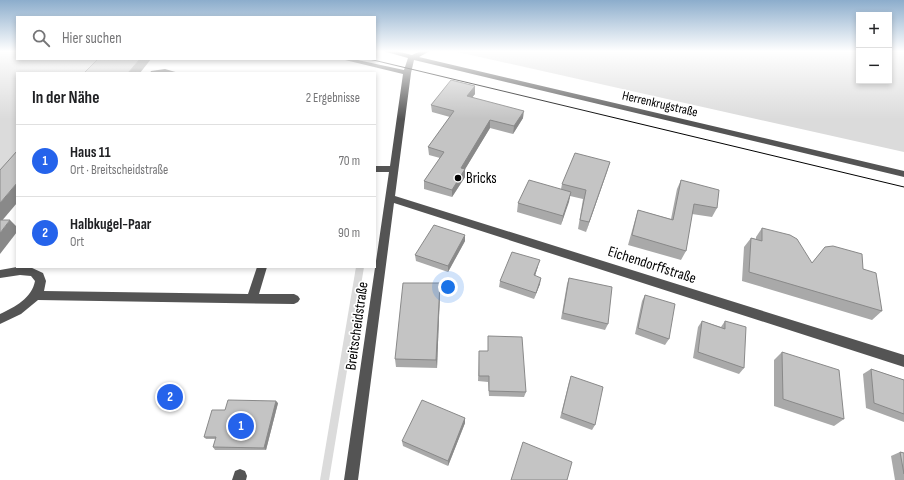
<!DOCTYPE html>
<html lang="de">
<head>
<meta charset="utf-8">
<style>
	body { margin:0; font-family:"Sofia Sans Condensed",sans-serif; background:#f6f6f6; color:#202124 }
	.controls { position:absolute; right:12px; top:12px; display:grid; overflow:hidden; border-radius:0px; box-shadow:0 2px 6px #0003 }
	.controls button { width:36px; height:36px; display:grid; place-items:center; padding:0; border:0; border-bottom:1px solid #e0e0e0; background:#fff; color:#202124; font:20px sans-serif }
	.you { position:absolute; left:448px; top:287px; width:14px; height:14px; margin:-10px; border:3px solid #fff; border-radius:50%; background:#1a73e8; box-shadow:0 0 0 6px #1a73e833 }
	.badge { display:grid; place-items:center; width:26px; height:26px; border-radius:50%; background:#2563eb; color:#fff; font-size:13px; font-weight:700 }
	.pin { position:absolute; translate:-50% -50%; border:2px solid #fff; box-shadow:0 1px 4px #0006 }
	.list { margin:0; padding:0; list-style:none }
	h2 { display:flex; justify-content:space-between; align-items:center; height:52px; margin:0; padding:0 16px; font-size:17px }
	h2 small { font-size:13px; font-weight:400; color:#757577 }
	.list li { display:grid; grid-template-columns:26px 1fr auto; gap:12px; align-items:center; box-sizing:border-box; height:72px; padding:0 16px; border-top:1px solid #e0e0e0 }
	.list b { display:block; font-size:15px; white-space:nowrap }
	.list p { margin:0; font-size:13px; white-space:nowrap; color:#757577 }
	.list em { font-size:13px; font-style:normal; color:#757577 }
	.icon { flex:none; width:22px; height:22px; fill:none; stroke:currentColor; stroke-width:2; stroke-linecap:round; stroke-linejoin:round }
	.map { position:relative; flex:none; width:904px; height:480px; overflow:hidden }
	.search { position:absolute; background:#fff; box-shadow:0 2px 6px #0003; left:16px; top:16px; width:360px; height:44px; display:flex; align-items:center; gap:10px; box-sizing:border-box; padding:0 14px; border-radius:0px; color:#757577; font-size:15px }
	.panel { position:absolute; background:#fff; box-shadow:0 2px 6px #0003; left:16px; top:72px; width:360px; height:196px; border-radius:0px }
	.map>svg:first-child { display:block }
	.green { fill:#dbdbdb }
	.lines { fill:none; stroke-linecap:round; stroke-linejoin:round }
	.minor { fill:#545454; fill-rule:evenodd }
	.tram { stroke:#000; stroke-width:1 }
	.wall { fill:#a9a9a9 }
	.shaded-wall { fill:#898989 }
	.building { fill:#c4c4c4; stroke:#898989 }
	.poi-dot { fill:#000; stroke:#fff; stroke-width:1.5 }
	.labels { text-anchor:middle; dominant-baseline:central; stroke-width:3.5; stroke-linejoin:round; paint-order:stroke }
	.far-street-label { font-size:13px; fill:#000; stroke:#fff }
	.poi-label { font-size:15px; fill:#000; stroke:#fff; text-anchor:start }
	.street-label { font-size:15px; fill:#000; stroke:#fff }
</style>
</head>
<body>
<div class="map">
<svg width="904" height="480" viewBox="0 0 904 480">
	<rect width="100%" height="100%" fill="#fff"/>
	<g class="green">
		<polygon points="0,51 17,51 17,59 106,59 93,73 17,73 17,157 0,176"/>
		<polygon points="453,51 859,51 859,81 889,81 889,51 904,51 904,152"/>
		<polygon points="356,267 364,267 329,480 320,480"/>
	</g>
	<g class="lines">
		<g class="minor">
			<polygon points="383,51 396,51 412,55 421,51 430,51 419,57 904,171 904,177 414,60 411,73 395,196 904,355 904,367 394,203 358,480 344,480 389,172 375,172 375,166 390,166 403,74 341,59 353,59 404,70 408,58"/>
			<polygon points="165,69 179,73 150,73 151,71"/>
			<path d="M17 267H30L43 273 46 281 44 291 248 294 257 267H267L259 294H294L298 296 300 299 298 302 294 304 38 300 21 314 0 324V314C15 307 32 298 35 281L31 276 20 275 0 278V270Z"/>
			<polygon points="240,469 245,471 247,476 246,480 232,480 235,471"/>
		</g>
		<polyline class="tram" points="369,59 904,187"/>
	</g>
	<g class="wall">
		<polygon points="475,86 475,94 472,97 523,118 513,134 490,128 465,169 465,177 452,197 424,189 424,181 440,158 429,155 428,147 450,117 432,112 431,105"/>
		<polygon points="610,162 586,232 578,229 583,199 570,196 561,225 517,212 518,203 561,189 562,184"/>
		<polygon points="681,180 717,208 712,217 692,214 686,251 681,260 628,245 635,220 638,210 671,219 677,189"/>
		<polygon points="762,228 812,263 825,247 863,269 882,311 872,320 742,281 744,247 751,238 756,239 756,237"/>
		<polygon points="465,235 465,241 448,272 416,261 415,255"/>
		<polygon points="538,266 535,276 540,284 534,299 499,287 500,281"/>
		<polygon points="569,278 608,324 605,330 561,319 567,284"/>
		<polygon points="440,292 437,368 396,367 395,359"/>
		<polygon points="645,295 669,339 665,345 635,334 642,301"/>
		<polygon points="702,321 721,327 725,321 744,368 739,374 693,358 698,327"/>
		<polygon points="488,336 526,392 524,397 489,396 488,382 478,381 479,351 488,351"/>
		<polygon points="782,352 844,419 834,426 774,406 774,360"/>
		<polygon points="871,369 904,380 904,422 866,408 863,374"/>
		<polygon points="571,376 595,425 592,430 560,418 569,382"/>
		<polygon points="278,403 266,450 215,450 213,447 216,439 206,439 204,437 225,410"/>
		<polygon points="465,418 465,423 448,466 403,446 402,441"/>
		<polygon points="900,452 904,453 904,480 895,480 891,456"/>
	</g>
	<g class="shaded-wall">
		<polygon points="140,59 151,59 140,73 128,73"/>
		<polygon points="475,86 475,94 467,104 467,96"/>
		<polygon points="524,111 523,118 513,134 514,126"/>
		<polygon points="490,120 490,128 461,176 461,168"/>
		<polygon points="610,162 607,172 586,232 589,222"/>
		<polygon points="465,169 465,177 452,197 452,190"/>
		<polygon points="17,183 17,203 0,223 0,203"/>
		<polygon points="571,192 569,202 561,225 563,216"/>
		<polygon points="10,220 17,227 17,232 0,254 0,233"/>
		<polygon points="465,235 465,241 448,272 448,266"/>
		<polygon points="540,260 538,266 533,282 534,275"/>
		<polygon points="541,278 540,284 534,299"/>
		<polygon points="440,283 440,292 437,368 436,360"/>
		<polygon points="276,401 278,403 266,450 264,448"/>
		<polygon points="465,418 465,423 448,466 448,461"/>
	</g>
	<g class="building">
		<polygon points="98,59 140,59 128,73 84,73"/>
		<polygon points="451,80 475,86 467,96 524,111 514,126 490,120 461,168 465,169 452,190 424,181 444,152 428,147 454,111 431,105"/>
		<polygon points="17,151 17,183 0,203 0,170"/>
		<polygon points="575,153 610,162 589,222 580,220 586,190 562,184"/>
		<polygon points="529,180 571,192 563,216 518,203"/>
		<polygon points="681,180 719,190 717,208 694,204 686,251 632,235 638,210 673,220"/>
		<polygon points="0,220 10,220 0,233"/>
		<polygon points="434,225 465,235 448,266 415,255"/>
		<polygon points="762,228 790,235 797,239 812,263 825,247 833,246 862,254 863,269 876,273 882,311 749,272 751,238 762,241"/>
		<polygon points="512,252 540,260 534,275 541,278 536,293 500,281"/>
		<polygon points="569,278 612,287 608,324 563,313"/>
		<polygon points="403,283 440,283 436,360 395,359"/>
		<polygon points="645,295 675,304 669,339 638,328"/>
		<polygon points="702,321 725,329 725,321 746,327 744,368 698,352"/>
		<polygon points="488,336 522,337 526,392 489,391 489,376 479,376 479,351 488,351"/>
		<polygon points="782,352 839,370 844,419 783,399"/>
		<polygon points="871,369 904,380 904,414 874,403"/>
		<polygon points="571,376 603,387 595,425 562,413"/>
		<polygon points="228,400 276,401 264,448 213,447 216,437 204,437 212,410 225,410"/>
		<polygon points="422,400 465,418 448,461 402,441"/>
		<polygon points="523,442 572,462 567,480 511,480"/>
		<polygon points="900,452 904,453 904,474"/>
	</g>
	<linearGradient id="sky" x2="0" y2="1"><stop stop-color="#8cadcc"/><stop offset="0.43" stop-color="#fff"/><stop offset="1" stop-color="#fff" stop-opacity="0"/></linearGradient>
	<rect width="904" height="119" fill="url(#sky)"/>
	<circle class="poi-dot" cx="458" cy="178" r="4"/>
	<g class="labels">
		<g class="far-street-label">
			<text transform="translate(660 104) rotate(13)">Herrenkrugstraße</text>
		</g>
		<g class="poi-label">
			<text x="466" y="178">Bricks</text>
		</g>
		<g class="street-label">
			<text transform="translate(652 265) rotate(18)">Eichendorffstraße</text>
			<text transform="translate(357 326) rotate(-82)">Breitscheidstraße</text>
		</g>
	</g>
</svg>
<div class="controls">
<button>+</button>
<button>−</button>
</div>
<div class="you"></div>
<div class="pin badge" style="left:241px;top:426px">1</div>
<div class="pin badge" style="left:170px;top:397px">2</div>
<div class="search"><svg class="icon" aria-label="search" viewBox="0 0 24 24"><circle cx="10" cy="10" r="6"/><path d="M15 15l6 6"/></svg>Hier suchen</div>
<section class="panel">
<h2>In der Nähe<small>2 Ergebnisse</small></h2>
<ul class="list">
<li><span class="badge">1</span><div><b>Haus 11</b><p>Ort · Breitscheidstraße</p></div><em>70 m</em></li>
<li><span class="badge">2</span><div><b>Halbkugel-Paar</b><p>Ort</p></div><em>90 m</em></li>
</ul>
</section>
</div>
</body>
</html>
